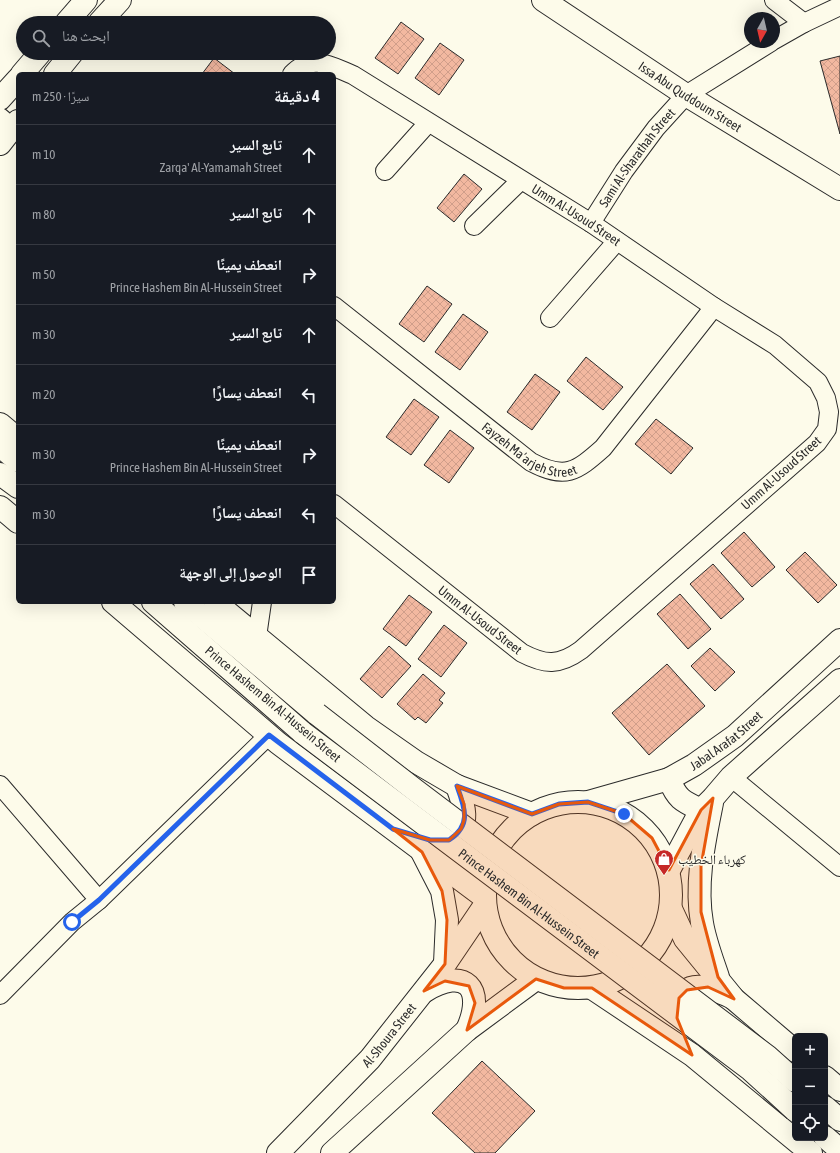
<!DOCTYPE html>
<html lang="ar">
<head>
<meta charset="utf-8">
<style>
	body { margin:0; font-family:"Asap Condensed","Noto Naskh Arabic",sans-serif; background:#242831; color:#f1f3f6; direction:rtl }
	.controls { position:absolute; right:12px; bottom:12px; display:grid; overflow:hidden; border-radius:6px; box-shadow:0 4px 16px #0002 }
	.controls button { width:36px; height:36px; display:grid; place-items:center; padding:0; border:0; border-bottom:1px solid #363941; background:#171b24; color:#f1f3f6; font:20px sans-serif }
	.compass { position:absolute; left:744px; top:12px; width:36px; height:36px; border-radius:50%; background:#171b24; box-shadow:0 4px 16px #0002; rotate:188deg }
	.stop { position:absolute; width:12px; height:12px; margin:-9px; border:3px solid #2563eb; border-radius:50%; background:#fff }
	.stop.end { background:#2563eb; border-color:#fff; box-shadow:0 1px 4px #0008 }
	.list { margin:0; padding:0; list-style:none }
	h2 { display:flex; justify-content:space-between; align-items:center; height:52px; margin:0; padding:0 16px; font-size:17px }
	h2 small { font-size:13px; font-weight:400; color:#9ea1a6 }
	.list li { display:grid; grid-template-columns:26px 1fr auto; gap:12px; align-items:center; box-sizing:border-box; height:60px; padding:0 16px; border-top:1px solid #363941 }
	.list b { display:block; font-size:15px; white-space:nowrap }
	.list p { margin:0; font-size:13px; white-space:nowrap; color:#9ea1a6 }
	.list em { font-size:13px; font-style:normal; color:#9ea1a6 }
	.icon { flex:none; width:22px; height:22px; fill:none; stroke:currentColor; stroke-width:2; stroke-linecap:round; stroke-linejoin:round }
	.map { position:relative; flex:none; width:840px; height:1153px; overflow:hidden; direction:ltr }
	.search { position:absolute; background:#171b24; box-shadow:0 4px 16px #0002; left:16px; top:16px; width:320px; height:44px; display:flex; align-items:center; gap:10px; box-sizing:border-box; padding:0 14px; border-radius:22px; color:#9ea1a6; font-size:15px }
	.panel { position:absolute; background:#171b24; box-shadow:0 4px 16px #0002; left:16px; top:72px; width:320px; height:532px; border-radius:6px; direction:rtl }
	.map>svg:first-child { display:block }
	.building { fill:url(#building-cross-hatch); stroke:#2b2b2b }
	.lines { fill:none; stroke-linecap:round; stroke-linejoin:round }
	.minor-casing { stroke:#2b2b2b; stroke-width:20 }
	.tertiary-casing { stroke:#2b2b2b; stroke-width:24 }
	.secondary-casing { stroke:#2b2b2b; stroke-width:24 }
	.primary-casing { stroke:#2b2b2b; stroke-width:24 }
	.trunk-casing { stroke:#2b2b2b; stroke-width:24 }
	.minor { stroke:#fdfbea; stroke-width:18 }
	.tertiary { stroke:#fdfbea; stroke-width:22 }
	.secondary { stroke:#fdfbea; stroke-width:22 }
	.primary { stroke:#fdfbea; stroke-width:22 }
	.trunk { stroke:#fdfbea; stroke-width:22 }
	.trunk-bridge-casing { stroke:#2b2b2b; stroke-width:24; stroke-linecap:butt }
	.trunk-bridge { stroke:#fdfbea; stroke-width:22 }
	.route { stroke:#2563eb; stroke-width:5 }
	.marked { fill:#e8590c; fill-opacity:0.2; stroke:#e8590c; stroke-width:3; stroke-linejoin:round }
	.labels { text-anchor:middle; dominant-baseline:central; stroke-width:3; stroke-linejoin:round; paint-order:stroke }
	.street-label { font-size:13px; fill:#2b2b2b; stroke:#fdfbea }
	.poi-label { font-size:13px; fill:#2b2b2b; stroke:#fdfbea; text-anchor:start }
</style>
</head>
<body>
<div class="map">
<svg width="840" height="1153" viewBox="0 0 840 1153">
	<defs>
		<pattern id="building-cross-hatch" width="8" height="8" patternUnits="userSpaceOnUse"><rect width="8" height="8" fill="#f2b8a0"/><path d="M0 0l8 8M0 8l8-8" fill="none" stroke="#d09e8a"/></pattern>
	</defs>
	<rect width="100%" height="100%" fill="#fdfbea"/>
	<g class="building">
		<polygon points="401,22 424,39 398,74 375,58"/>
		<polygon points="440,43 464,60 439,95 415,78"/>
		<polygon points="840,56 840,134 820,61"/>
		<polygon points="214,58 235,74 202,74"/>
		<polygon points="464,174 482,189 454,222 437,208"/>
		<polygon points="427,286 452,304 424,342 399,324"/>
		<polygon points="463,314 488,332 460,370 435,352"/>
		<polygon points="586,357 623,387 603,410 567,381"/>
		<polygon points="535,374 560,392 532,430 507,412"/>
		<polygon points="414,399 439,417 411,455 386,437"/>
		<polygon points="656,419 693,448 671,474 635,444"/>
		<polygon points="450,430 474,448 449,483 424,465"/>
		<polygon points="744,532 775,567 752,587 721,553"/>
		<polygon points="805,552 837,585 818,603 786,570"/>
		<polygon points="713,564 744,599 721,619 690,584"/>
		<polygon points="680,594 711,629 688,649 657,614"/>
		<polygon points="409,595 432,612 406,646 383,629"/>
		<polygon points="444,625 467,643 441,677 418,659"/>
		<polygon points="389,646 411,666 382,698 360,679"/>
		<polygon points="710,648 735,672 715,691 691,666"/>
		<polygon points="667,664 705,706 649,755 612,713"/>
		<polygon points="423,674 445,693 439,700 443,703 426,723 418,717 415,720 397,704"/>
		<polygon points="482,1061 535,1111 495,1153 475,1153 432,1113"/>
	</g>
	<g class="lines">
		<g class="minor-casing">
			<g id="minor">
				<polyline points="774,0 804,23"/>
				<polyline points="774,40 804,23 840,6"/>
				<path id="s1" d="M292 74C312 53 331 66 353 75L591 223 714 307 775 345 818 382 826 398 829 412 827 429 817 443 792 465 581 650C559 666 545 665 522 653L334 504"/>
				<polyline points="0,117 13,128"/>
				<polyline points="385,171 428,123"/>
				<path id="s2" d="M591 223 624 171 656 128 686 95 771 42"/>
				<polyline points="474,226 521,180"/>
				<path id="s3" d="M334 306 531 462C565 480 576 472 603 448L714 307"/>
				<polyline points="550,318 617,241"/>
				<polyline points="257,637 262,602"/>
				<polyline points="731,777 840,867"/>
				<polyline points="0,785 99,900 72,922 0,995"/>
				<polyline points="99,900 269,735"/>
			</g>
		</g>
		<g class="tertiary-casing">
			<g id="tertiary">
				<path id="s4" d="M543 0 686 95 840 189"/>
				<polyline points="66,23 86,0"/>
				<polyline points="99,23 120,0"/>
				<polyline points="22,74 40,53"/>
				<polyline points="55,74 72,53"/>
				<polyline points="0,99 18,79"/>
				<polyline points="0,144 18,121"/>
			</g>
		</g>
		<g class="secondary-casing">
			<g id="secondary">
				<polyline points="0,424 18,439"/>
				<polyline points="0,507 18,522"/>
				<polyline points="113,602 278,743 484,897"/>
				<polyline points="215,602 366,727 416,762 457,786 532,814"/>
				<path d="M452 838C471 825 464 805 457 786"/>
				<polyline points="671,909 685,939 734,999 795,1051"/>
				<polyline points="592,988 692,1055 811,1153"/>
				<path d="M676 1008C684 975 711 988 733 998"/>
				<polyline points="825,1077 840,1090"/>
			</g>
		</g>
		<g class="primary-casing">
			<g id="primary">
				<path d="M669 779C677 799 682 801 701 810"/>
				<path id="s5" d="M588 802 669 779 694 765 735 736 840 640"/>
				<circle cx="578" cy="895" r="93"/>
				<path d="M712 803C704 843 695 883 702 923 705 941 712 959 718 977"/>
				<polyline points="422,852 442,891 447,920 445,963"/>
				<polyline points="669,870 701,810 713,798 731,777 840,680"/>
				<path d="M425 991C465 966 486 988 467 1030"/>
				<path id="s6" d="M278 1153 370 1059 445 964 485 905"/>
				<polyline points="332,1153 467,1030 536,979"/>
			</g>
		</g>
		<g class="trunk-casing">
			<g id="trunk">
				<polyline points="0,446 18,461"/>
				<polyline points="0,474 18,487"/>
				<polyline points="153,602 303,733"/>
				<polyline points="185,602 317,714"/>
				<polyline points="825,1107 840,1120"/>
				<polyline points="825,1137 840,1150"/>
			</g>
		</g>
		<use href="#minor" class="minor"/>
		<use href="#tertiary" class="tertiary"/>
		<use href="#secondary" class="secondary"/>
		<use href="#primary" class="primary"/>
		<use href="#trunk" class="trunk"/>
		<g class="trunk-bridge-casing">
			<g id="trunk-bridge">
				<polyline points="317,714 415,790 767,1056 795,1081"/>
				<path id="s7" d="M303 733 751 1070 795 1110"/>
			</g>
		</g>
		<use href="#trunk-bridge" class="trunk-bridge"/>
	</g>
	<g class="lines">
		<path class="route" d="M72 922 99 900 269 735 393 829 430 840H449C472 825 465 808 457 786L532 814 559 804 588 802 624 814"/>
	</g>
	<path class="marked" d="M457 786 532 814 559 804 588 802 624 814 652 838 669 870 701 810 713 798 701 866V912L718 977 734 999 708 987 687 990 679 998 677 1018 692 1055 592 988H564L536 979 467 1030 475 1003 469 986 445 981 424 991 445 964 447 920 442 891 422 852 393 829 430 840H449L461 829 464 820V804Z"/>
	<defs>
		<g id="shop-pin" transform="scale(1)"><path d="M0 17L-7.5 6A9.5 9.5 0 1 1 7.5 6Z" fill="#c62828" stroke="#fdfbea"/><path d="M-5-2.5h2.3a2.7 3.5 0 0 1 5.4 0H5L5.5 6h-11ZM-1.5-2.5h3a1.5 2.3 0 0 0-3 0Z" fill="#fff"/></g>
	</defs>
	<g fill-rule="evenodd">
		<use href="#shop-pin" x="664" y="859"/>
	</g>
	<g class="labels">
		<g class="street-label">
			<text stroke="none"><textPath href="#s4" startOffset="176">Issa Abu Quddoum Street</textPath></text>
			<text stroke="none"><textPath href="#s2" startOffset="80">Sami Al-Sharathah Street</textPath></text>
			<text stroke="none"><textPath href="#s1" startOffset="330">Umm Al-Usoud Street</textPath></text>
			<text stroke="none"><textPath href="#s3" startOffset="245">Fayzeh Ma’arjeh Street</textPath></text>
			<text transform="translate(781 473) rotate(-42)">Umm Al-Usoud Street</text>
			<text transform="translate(480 620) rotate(38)">Umm Al-Usoud Street</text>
			<text transform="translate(273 704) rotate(40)">Prince Hashem Bin Al-Hussein Street</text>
			<text stroke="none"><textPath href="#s5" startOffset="153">Jabal Arafat Street</textPath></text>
			<text stroke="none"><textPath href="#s7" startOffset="283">Prince Hashem Bin Al-Hussein Street</textPath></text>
			<text stroke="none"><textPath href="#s6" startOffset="162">Al-Shoura Street</textPath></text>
		</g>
		<g class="poi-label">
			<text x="678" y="859">كهرباء الخطيب</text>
		</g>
	</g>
</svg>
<div class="controls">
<button>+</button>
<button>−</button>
<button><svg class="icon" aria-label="locate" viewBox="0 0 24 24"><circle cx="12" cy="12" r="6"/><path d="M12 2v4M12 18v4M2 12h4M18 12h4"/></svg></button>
</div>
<svg class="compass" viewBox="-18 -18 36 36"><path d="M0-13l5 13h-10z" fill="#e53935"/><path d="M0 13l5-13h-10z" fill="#9ea1a6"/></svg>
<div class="stop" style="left:72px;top:922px"></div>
<div class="stop end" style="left:624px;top:814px"></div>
<div class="search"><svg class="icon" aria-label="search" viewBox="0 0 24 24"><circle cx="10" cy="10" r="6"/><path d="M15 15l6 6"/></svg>ابحث هنا</div>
<section class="panel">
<h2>4 دقيقة<small>سيرًا · 250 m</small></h2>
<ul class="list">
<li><svg class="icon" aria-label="ahead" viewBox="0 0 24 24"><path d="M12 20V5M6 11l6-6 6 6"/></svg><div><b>تابع السير</b><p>Zarqa' Al-Yamamah Street</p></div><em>10 m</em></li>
<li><svg class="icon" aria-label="ahead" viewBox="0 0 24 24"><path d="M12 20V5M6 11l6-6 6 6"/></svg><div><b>تابع السير</b></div><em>80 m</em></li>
<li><svg class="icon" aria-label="right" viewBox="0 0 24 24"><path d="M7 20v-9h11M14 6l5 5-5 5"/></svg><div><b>انعطف يمينًا</b><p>Prince Hashem Bin Al-Hussein Street</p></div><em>50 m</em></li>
<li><svg class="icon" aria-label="ahead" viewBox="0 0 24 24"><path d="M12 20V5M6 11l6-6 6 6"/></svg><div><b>تابع السير</b></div><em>30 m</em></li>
<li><svg class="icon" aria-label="left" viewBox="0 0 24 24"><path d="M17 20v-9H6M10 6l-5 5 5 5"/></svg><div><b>انعطف يسارًا</b></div><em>20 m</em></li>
<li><svg class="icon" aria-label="right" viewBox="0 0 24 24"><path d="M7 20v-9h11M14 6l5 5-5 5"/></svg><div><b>انعطف يمينًا</b><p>Prince Hashem Bin Al-Hussein Street</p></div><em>30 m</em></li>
<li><svg class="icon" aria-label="left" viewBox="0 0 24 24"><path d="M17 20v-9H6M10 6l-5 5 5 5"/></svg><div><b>انعطف يسارًا</b></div><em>30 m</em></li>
<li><svg class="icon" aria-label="arrive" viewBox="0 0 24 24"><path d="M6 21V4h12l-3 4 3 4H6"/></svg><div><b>الوصول إلى الوجهة</b></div></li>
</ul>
</section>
</div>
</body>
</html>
